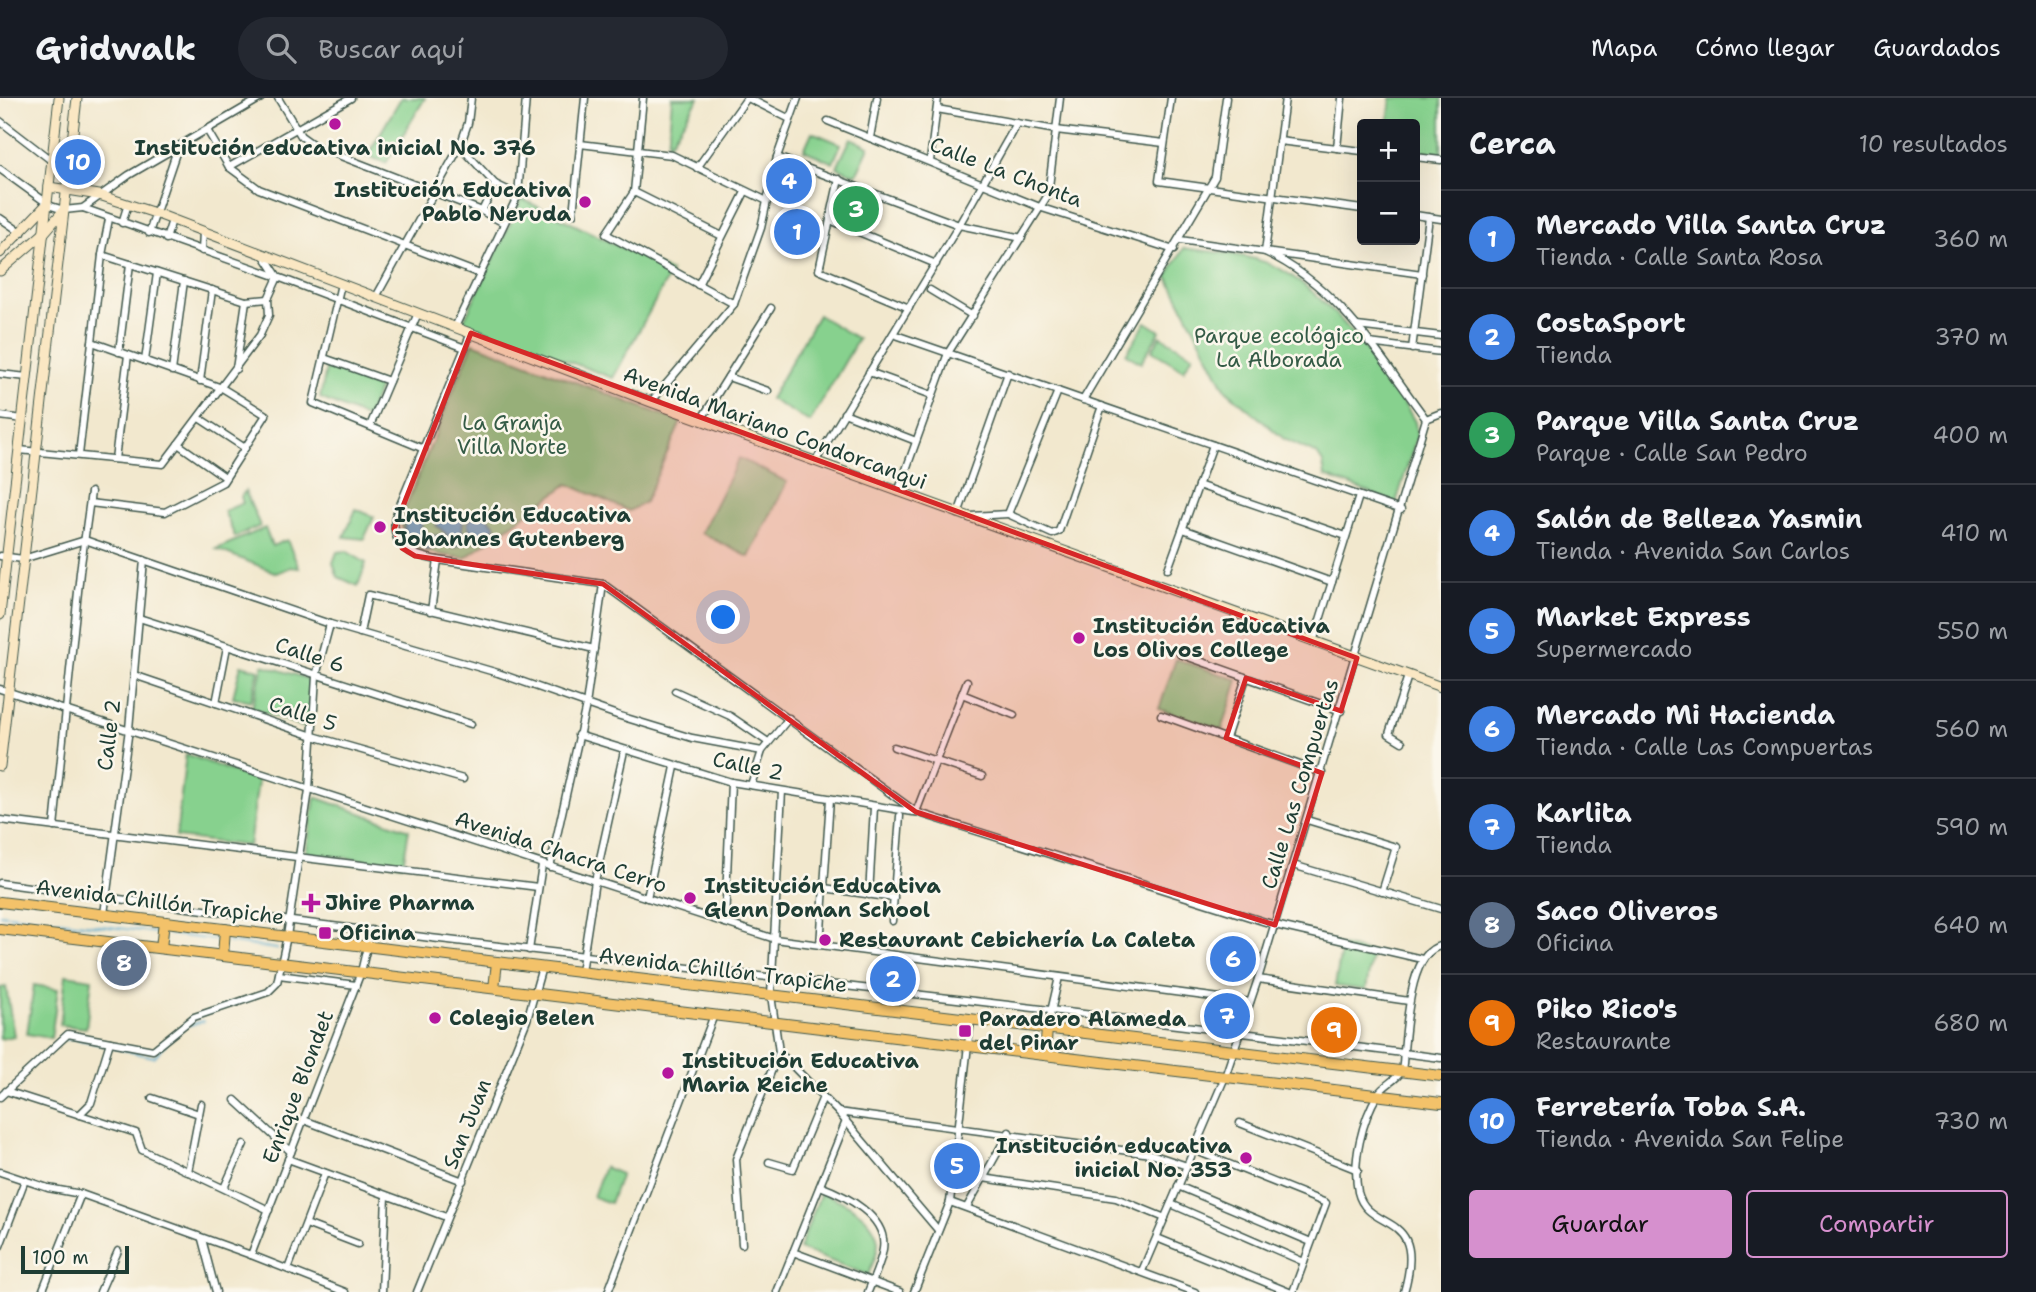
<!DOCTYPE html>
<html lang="es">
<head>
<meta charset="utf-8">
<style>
	body { margin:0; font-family:"Shantell Sans",sans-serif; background:#242831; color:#f1f3f6 }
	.controls { position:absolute; right:21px; top:21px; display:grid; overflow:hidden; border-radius:7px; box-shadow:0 7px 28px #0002 }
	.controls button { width:63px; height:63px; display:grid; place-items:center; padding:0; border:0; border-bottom:2px solid #363941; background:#171b24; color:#f1f3f6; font:35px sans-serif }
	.scale { position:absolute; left:21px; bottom:18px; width:108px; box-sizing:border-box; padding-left:7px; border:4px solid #1f3d34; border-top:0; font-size:19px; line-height:24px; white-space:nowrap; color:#1f3d34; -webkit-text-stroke:5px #fbf7ec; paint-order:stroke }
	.you { position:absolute; left:724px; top:520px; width:24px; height:24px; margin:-18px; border:5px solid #fff; border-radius:50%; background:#1a73e8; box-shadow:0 0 0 10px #1a73e833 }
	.badge { display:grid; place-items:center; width:46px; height:46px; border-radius:50%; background:#d690ce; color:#fff; font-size:23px; font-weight:700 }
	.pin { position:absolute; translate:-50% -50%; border:4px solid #fff; box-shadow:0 2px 7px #0006 }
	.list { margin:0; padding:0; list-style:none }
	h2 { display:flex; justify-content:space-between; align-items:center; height:91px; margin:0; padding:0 28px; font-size:30px }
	h2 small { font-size:23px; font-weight:400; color:#9ea1a6 }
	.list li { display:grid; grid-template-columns:46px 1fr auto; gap:21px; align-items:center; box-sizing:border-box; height:98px; padding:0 28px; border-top:2px solid #363941 }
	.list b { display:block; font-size:26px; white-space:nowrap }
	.list p { margin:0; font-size:23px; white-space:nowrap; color:#9ea1a6 }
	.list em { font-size:23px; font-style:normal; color:#9ea1a6 }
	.actions { display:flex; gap:14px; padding:21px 28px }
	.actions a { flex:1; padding:16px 0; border:2px solid #d690ce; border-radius:7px; text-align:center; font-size:24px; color:#d690ce }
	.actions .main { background:#d690ce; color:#111 }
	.icon { flex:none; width:38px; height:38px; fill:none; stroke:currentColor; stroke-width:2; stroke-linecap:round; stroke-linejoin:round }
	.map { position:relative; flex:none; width:1441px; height:1194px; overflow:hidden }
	header { display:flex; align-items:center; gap:42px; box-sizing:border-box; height:98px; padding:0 35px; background:#171b24; border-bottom:2px solid #363941 }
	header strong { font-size:33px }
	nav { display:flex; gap:38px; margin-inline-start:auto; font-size:24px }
	.search { width:490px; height:63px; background:#242831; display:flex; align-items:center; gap:18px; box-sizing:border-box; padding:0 24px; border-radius:38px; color:#9ea1a6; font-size:26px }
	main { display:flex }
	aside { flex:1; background:#171b24 }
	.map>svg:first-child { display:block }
	.green { fill:#87d18e; stroke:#538761; stroke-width:2 }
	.water { fill:#4da7cb; stroke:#367280; stroke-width:2 }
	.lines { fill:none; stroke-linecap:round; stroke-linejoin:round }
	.stream { stroke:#4da7cb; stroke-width:2 }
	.street-casing { stroke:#3f574b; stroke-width:9 }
	.secondary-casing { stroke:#3f574b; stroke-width:11 }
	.primary-casing { stroke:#3f574b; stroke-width:12 }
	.street { stroke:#fff; stroke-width:6 }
	.secondary { stroke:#fae7c3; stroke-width:9 }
	.primary { stroke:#f3c26a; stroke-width:10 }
	.marked { fill:#d62828; fill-opacity:0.2; stroke:#d62828; stroke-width:5; stroke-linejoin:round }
	.poi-dot { fill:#b5179e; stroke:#fbf7ec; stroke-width:2.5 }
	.labels { text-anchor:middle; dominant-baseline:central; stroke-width:5; stroke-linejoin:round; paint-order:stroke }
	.poi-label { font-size:21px; font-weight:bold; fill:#1f3d34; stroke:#fbf7ec; text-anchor:start }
	.street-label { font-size:21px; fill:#1f3d34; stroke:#fbf7ec }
	.park-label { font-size:21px; fill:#345b46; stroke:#fbf7ec }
</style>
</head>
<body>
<header>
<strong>Gridwalk</strong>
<div class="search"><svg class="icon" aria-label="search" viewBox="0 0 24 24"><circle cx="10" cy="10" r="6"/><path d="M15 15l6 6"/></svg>Buscar aquí</div>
<nav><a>Mapa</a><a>Cómo llegar</a><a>Guardados</a></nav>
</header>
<main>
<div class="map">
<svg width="1441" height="1194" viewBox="0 0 1441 1194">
	<rect width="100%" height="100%" fill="#fbf7ec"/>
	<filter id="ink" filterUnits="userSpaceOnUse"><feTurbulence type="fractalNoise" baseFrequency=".0143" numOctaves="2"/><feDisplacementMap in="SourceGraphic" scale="14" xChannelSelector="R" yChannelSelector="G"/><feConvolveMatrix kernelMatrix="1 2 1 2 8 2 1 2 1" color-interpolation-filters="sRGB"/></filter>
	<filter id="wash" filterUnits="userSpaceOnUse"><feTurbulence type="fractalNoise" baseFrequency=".00686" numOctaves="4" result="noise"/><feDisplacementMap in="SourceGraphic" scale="28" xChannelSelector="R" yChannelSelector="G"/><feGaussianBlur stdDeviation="1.57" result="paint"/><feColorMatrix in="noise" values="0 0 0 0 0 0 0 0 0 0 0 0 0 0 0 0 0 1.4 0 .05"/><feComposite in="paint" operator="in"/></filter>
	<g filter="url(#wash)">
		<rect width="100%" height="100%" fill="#f2e8ce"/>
		<g class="green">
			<polygon points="401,0 425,0 386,65 367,58"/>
			<polygon points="672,0 699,0 668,48"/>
			<polygon points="1391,0 1441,0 1441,56 1415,53 1415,26 1388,26"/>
			<polygon points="812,34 841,46 833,65 804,52"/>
			<polygon points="851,40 869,49 856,77 837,69"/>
			<polygon points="842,86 881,100 867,135 834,122"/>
			<polygon points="522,101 671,174 613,280 463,224"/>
			<path d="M1184 150C1209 154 1235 155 1258 162 1315 176 1388 274 1415 324L1417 338 1396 405 1325 378 1323 365 1317 356 1284 341 1226 292 1167 178Z"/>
			<polygon points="818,217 858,241 810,324 770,301"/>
			<polygon points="1146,224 1160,233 1141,265 1126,256"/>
			<polygon points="1160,238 1193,257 1184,272 1152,253"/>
			<path d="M473 245 681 324 645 404 629 413 568 386 465 460C437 456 401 457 401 420Z"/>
			<polygon points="327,266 380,287 367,320 320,300"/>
			<polygon points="739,360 787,384 749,459 701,435"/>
			<polygon points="245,393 260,428 235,439 224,413 243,405 241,399"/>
			<polygon points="356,411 374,419 364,441 344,439"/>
			<polygon points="265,430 272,448 287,442 299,470 291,469 277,475 216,451"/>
			<polygon points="346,453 366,465 358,488 338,479 333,465 337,454"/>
			<polygon points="1176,561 1238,582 1222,632 1159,611"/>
			<polygon points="241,567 259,572 251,603 233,599"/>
			<polygon points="263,567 312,582 308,631 252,610"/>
			<polygon points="186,656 258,683 249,748 176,739"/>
			<polygon points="315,699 409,732 403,767 306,755"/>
			<polygon points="1342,848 1372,855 1366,892 1335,888"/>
			<polygon points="66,877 92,881 86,930 60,927"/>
			<polygon points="34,887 58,891 51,940 27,936"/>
			<polygon points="6,889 14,938 0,941 0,890"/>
			<polygon points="604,1069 621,1076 610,1105 593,1099"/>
			<path d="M821 1095C842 1102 876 1118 878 1145 878 1156 872 1167 868 1177L799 1151Z"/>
		</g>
		<g class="water">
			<polygon points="477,414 488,419 496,429 474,444 467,425"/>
			<polygon points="415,415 422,423 421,431 429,437 442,438 441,449 427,452 409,441 404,432 406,418"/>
			<polygon points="454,415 464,420 462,432 467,444 453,450 448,438 436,427 445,418"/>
		</g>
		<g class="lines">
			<g class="stream">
				<polyline points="0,816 159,835"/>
				<polyline points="168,836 221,843"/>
				<polyline points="227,844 277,851"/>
				<polyline points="189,927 204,923"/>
				<polyline points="65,942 73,940 154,959 166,945"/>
			</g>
		</g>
	</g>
	<g filter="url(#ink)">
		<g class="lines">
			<g class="street-casing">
				<g id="street">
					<polyline points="278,0 301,38 315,48 482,113 504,125"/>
					<polyline points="643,0 634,94 606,136 734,206"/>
					<polyline points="748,0 790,21"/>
					<polyline points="1171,0 1159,83 1362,111"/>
					<path d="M1285 0 1265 154C1339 188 1379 258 1426 321"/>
					<polyline points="937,11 1056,32 1164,45"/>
					<polyline points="0,23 52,63"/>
					<polyline points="828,23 1042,110 1174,152"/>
					<polyline points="207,32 229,69 259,91 480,176"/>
					<polyline points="870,40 877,0"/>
					<polyline points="1279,43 1362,53"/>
					<polyline points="580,46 672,57 765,102"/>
					<polyline points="460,48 495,86 518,97"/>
					<polyline points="1337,50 1342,0"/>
					<polyline points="777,59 959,127 1022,140"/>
					<polyline points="1415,59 1441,62"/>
					<polyline points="930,63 938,0"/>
					<polyline points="229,69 351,0"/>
					<polyline points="697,70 747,0"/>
					<polyline points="0,71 51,108 64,112 83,110 129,77 261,0"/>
					<polyline points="839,81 819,172 909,210"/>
					<polyline points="634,94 722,138"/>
					<polyline points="83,110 278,179 465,250"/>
					<polyline points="482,113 495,86"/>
					<polyline points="573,116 585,0"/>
					<polyline points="1415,117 1441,121"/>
					<polyline points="0,120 22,135"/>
					<polyline points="830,122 936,166"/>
					<polyline points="122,125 128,106"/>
					<polyline points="149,135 178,49"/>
					<polyline points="166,141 172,122"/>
					<polyline points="1180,142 1422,176"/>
					<polyline points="202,153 203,133"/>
					<polyline points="102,157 246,203 268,201 278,179 263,156"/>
					<polyline points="341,186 313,305 424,351"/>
					<polyline points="698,187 745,94"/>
					<polyline points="930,192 973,218"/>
					<polyline points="376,199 460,48 468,25 471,0"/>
					<polyline points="1357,228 1441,238"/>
					<polyline points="455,229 518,97 526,0"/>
					<path d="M471 235 395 419C391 451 411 457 438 462L603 486 916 714 1275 827 1422 861"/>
					<polyline points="893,236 1401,412"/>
					<polyline points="1369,245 1441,254"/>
					<polyline points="1412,251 1429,119"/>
					<polyline points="119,254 130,166"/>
					<polyline points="324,260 389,283"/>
					<polyline points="145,263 157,175"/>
					<polyline points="236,271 246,203"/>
					<polyline points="172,273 184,183"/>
					<polyline points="869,274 932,297"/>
					<polyline points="0,276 27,279"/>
					<polyline points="728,279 768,293"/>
					<polyline points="200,283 212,192"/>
					<polyline points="1083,302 1215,79 1226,0"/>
					<polyline points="651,304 734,206 761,130 777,59 798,0"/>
					<polyline points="844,315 916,343"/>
					<polyline points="0,318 23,321"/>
					<polyline points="199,320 245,350"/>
					<polyline points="1426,321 1441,315"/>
					<polyline points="701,322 771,210"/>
					<polyline points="370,328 418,215"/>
					<polyline points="178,346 225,379"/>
					<polyline points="19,352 163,366 260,237 269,217 268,201"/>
					<polyline points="79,357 102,157 109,121"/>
					<polyline points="115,361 128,257"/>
					<polyline points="815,364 959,127 1017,25"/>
					<polyline points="1198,387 1346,438"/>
					<polyline points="898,394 948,255 1048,97 1060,0"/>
					<polyline points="90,405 165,414 223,384 266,317 222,290 92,244"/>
					<polyline points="958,416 1008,275"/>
					<polyline points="1008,416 1052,436 1059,433 1102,308"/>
					<polyline points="971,418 1008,416 1058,293"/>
					<polyline points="1183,431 1332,484"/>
					<polyline points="0,458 23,461 85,442 330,526 498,575 620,618 692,640 762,653"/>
					<polyline points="1168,471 1213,347"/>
					<polyline points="431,513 438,462"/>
					<polyline points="139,520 471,626"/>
					<polyline points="360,535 368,497 594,551"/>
					<polyline points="1313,544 1359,398"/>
					<polyline points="1180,556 1341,613"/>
					<polyline points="134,577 313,638 463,681"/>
					<polyline points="0,591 775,841 1250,904"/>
					<polyline points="675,593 730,618 768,644"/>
					<polyline points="962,596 1014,617"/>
					<polyline points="216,605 227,549"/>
					<polyline points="1161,617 1322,675"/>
					<polyline points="578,637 731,684 913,714"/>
					<polyline points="1226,640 1246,580"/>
					<polyline points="1402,644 1389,636 1408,578"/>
					<polyline points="894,649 982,678"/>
					<polyline points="751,687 762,653 789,620"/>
					<polyline points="916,714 967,583"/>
					<polyline points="0,722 538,789"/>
					<polyline points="1307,722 1396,749 1382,794"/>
					<polyline points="54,729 80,474 91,394"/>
					<polyline points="1293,767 1441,811"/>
					<polyline points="550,769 586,607 603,486"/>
					<path d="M0 785C479 851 961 897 1441 960"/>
					<polyline points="824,790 894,800"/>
					<polyline points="869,797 874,709"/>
					<polyline points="647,800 675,669"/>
					<polyline points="104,816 129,631 144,462"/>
					<polyline points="892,823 900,718"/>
					<polyline points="725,825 731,684"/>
					<polyline points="820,847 830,701"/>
					<polyline points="529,852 542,767"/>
					<polyline points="581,874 595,783 624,653"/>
					<polyline points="279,877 356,887"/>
					<polyline points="1258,881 1409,903"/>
					<polyline points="905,894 909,859"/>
					<polyline points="1047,931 1059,879"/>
					<polyline points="779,954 838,1014 938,1132"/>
					<polyline points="6,993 136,1035 142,1052 269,1112"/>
					<polyline points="0,999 68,936 153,952 194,919 268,894 277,885 287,838 309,692 316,578 330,526"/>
					<polyline points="152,1000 199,1016"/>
					<polyline points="235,1002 291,1054"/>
					<polyline points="838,1014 1151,1056 1187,1068"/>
					<polyline points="79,1017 91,1005 110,944"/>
					<polyline points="304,1022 463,1083"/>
					<polyline points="1240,1025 1358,1072"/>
					<polyline points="1194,1052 1326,1105 1293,1194"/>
					<polyline points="288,1061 446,1119"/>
					<polyline points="769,1064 793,1071 823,999"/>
					<polyline points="0,1074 48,1090 81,1096 251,1157 345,1194"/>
					<polyline points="188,1074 201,1006"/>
					<polyline points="983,1080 1116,1100 1165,1120"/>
					<path d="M820 1088C844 1097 888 1118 883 1151 881 1165 873 1181 868 1194"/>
					<polyline points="1178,1088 1311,1144"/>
					<polyline points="224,1090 244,1046"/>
					<polyline points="950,1104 1195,1194"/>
					<polyline points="1171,1106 1304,1164"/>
					<polyline points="967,1109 1009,1034"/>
					<polyline points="306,1126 358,1146"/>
					<polyline points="1157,1140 1289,1194"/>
					<polyline points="202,1141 216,1194"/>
					<polyline points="742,1146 736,1061 779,954 771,897 782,693"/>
					<polyline points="0,1148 25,1082"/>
					<polyline points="793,1154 900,1194"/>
					<polyline points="251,1157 361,874 371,832"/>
					<polyline points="288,1171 325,1075"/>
					<polyline points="1142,1173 1225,979 1258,881 1426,321"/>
					<polyline points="42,1194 81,1096"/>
					<polyline points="100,1194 118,1153"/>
					<polyline points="382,1194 386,1098"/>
					<polyline points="417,1194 527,922 542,869"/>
					<polyline points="608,1194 714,917"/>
					<polyline points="777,1194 846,1023"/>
					<polyline points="914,1194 950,1104 971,921"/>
					<path d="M1404 1194C1428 1110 1368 1136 1358 1094 1352 1064 1362 1022 1378 996 1384 987 1396 982 1401 974 1404 969 1403 958 1404 952 1407 926 1410 853 1441 848"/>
				</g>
			</g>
			<g class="secondary-casing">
				<g id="secondary">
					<polyline points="49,89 99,97 155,115 651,304 1441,589"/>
					<polyline points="0,155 46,107"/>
					<polyline points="0,173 44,135 63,113"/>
					<polyline points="0,517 59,0"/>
					<polyline points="0,668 77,0"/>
				</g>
			</g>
			<g class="primary-casing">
				<g id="primary">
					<polyline points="0,804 1441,978"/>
					<polyline points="0,831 1441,1005"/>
					<polyline points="161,850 164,824"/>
					<polyline points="223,858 225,831"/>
					<polyline points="494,890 497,864"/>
					<polyline points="1045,957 1047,931"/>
				</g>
			</g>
			<use href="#street" class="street"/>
			<use href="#secondary" class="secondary"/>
			<use href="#primary" class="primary"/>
		</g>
	</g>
	<path class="marked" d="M471 235 1357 560 1341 613 1246 580 1226 640 1322 675 1275 827 916 714 603 486 415 458 402 450 394 431Z"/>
	<g class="poi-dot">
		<circle cx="335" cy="26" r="7"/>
		<circle cx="585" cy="104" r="7"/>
		<circle cx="380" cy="429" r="7"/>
		<circle cx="1079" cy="540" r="7"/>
		<circle cx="690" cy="800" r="7"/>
		<path d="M307.5 794.5h7v7h7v7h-7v7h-7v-7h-7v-7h7z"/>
		<rect x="318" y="828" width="14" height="14" rx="3.5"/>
		<circle cx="825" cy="842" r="7"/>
		<circle cx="435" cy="920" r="7"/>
		<rect x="958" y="926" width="14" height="14" rx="3.5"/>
		<circle cx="668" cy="975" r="7"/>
		<circle cx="1246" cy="1060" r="7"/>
	</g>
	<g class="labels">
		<g class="poi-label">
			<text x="335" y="50" text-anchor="middle">Institución educativa inicial No. 376</text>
			<text x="571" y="92" text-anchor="end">Institución Educativa<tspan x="571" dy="24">Pablo Neruda</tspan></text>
			<text x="394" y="417">Institución Educativa<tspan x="394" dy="24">Johannes Gutenberg</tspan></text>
			<text x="1093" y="528">Institución Educativa<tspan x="1093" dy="24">Los Olivos College</tspan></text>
			<text x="704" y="788">Institución Educativa<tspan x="704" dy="24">Glenn Doman School</tspan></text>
			<text x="325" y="805">Jhire Pharma</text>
			<text x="339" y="835">Oficina</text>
			<text x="839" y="842">Restaurant Cebichería La Caleta</text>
			<text x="449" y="920">Colegio Belen</text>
			<text x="979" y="921">Paradero Alameda<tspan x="979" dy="24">del Pinar</tspan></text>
			<text x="682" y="963">Institución Educativa<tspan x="682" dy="24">Maria Reiche</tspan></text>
			<text x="1232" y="1048" text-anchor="end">Institución educativa<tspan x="1232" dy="24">inicial No. 353</tspan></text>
		</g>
		<g class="street-label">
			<text transform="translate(1006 74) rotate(21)">Calle La Chonta</text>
			<text transform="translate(775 330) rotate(20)">Avenida Mariano Condorcanqui</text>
			<text transform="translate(310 557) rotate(18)">Calle 6</text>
			<text transform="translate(303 616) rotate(18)">Calle 5</text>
			<text transform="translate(109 637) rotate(-83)">Calle 2</text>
			<text transform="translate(748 668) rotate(12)">Calle 2</text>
			<text transform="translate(1300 686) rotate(-73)">Calle Las Compuertas</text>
			<text transform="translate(561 754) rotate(18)">Avenida Chacra Cerro</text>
			<text transform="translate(160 804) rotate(7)">Avenida Chillón Trapiche</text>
			<text transform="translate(723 872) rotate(7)">Avenida Chillón Trapiche</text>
			<text transform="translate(298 989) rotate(-69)">Enrique Blondet</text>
			<text transform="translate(467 1026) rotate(-68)">San Juan</text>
		</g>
		<g class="park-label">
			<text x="1279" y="238">Parque ecológico<tspan x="1279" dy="24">La Alborada</tspan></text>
			<text x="512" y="325">La Granja<tspan x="512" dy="24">Villa Norte</tspan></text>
		</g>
	</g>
</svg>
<div class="controls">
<button>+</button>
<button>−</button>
</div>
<div class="scale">100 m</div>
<div class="you"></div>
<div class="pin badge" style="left:797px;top:134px;background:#3f7fe0">1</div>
<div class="pin badge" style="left:893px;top:881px;background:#3f7fe0">2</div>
<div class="pin badge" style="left:856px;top:111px;background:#2e9e5b">3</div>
<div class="pin badge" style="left:789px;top:83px;background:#3f7fe0">4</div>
<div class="pin badge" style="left:957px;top:1068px;background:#3f7fe0">5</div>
<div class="pin badge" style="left:1233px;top:861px;background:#3f7fe0">6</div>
<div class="pin badge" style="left:1227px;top:918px;background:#3f7fe0">7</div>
<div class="pin badge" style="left:124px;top:865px;background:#5c6f8a">8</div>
<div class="pin badge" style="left:1334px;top:932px;background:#e8710a">9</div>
<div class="pin badge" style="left:78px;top:64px;background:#3f7fe0">10</div>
</div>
<aside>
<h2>Cerca<small>10 resultados</small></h2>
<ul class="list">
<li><span class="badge" style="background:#3f7fe0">1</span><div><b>Mercado Villa Santa Cruz</b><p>Tienda · Calle Santa Rosa</p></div><em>360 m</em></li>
<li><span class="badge" style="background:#3f7fe0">2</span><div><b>CostaSport</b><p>Tienda</p></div><em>370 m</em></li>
<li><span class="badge" style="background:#2e9e5b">3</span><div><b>Parque Villa Santa Cruz</b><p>Parque · Calle San Pedro</p></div><em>400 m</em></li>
<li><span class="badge" style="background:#3f7fe0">4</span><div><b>Salón de Belleza Yasmin</b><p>Tienda · Avenida San Carlos</p></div><em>410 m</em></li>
<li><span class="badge" style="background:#3f7fe0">5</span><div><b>Market Express</b><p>Supermercado</p></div><em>550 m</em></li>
<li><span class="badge" style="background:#3f7fe0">6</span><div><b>Mercado Mi Hacienda</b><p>Tienda · Calle Las Compuertas</p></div><em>560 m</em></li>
<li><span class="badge" style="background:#3f7fe0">7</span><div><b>Karlita</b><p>Tienda</p></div><em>590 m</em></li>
<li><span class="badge" style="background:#5c6f8a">8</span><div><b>Saco Oliveros</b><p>Oficina</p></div><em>640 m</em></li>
<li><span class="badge" style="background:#e8710a">9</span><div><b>Piko Rico's</b><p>Restaurante</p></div><em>680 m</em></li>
<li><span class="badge" style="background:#3f7fe0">10</span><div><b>Ferretería Toba S.A.</b><p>Tienda · Avenida San Felipe</p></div><em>730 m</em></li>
</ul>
<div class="actions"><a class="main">Guardar</a><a>Compartir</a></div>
</aside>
</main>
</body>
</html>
